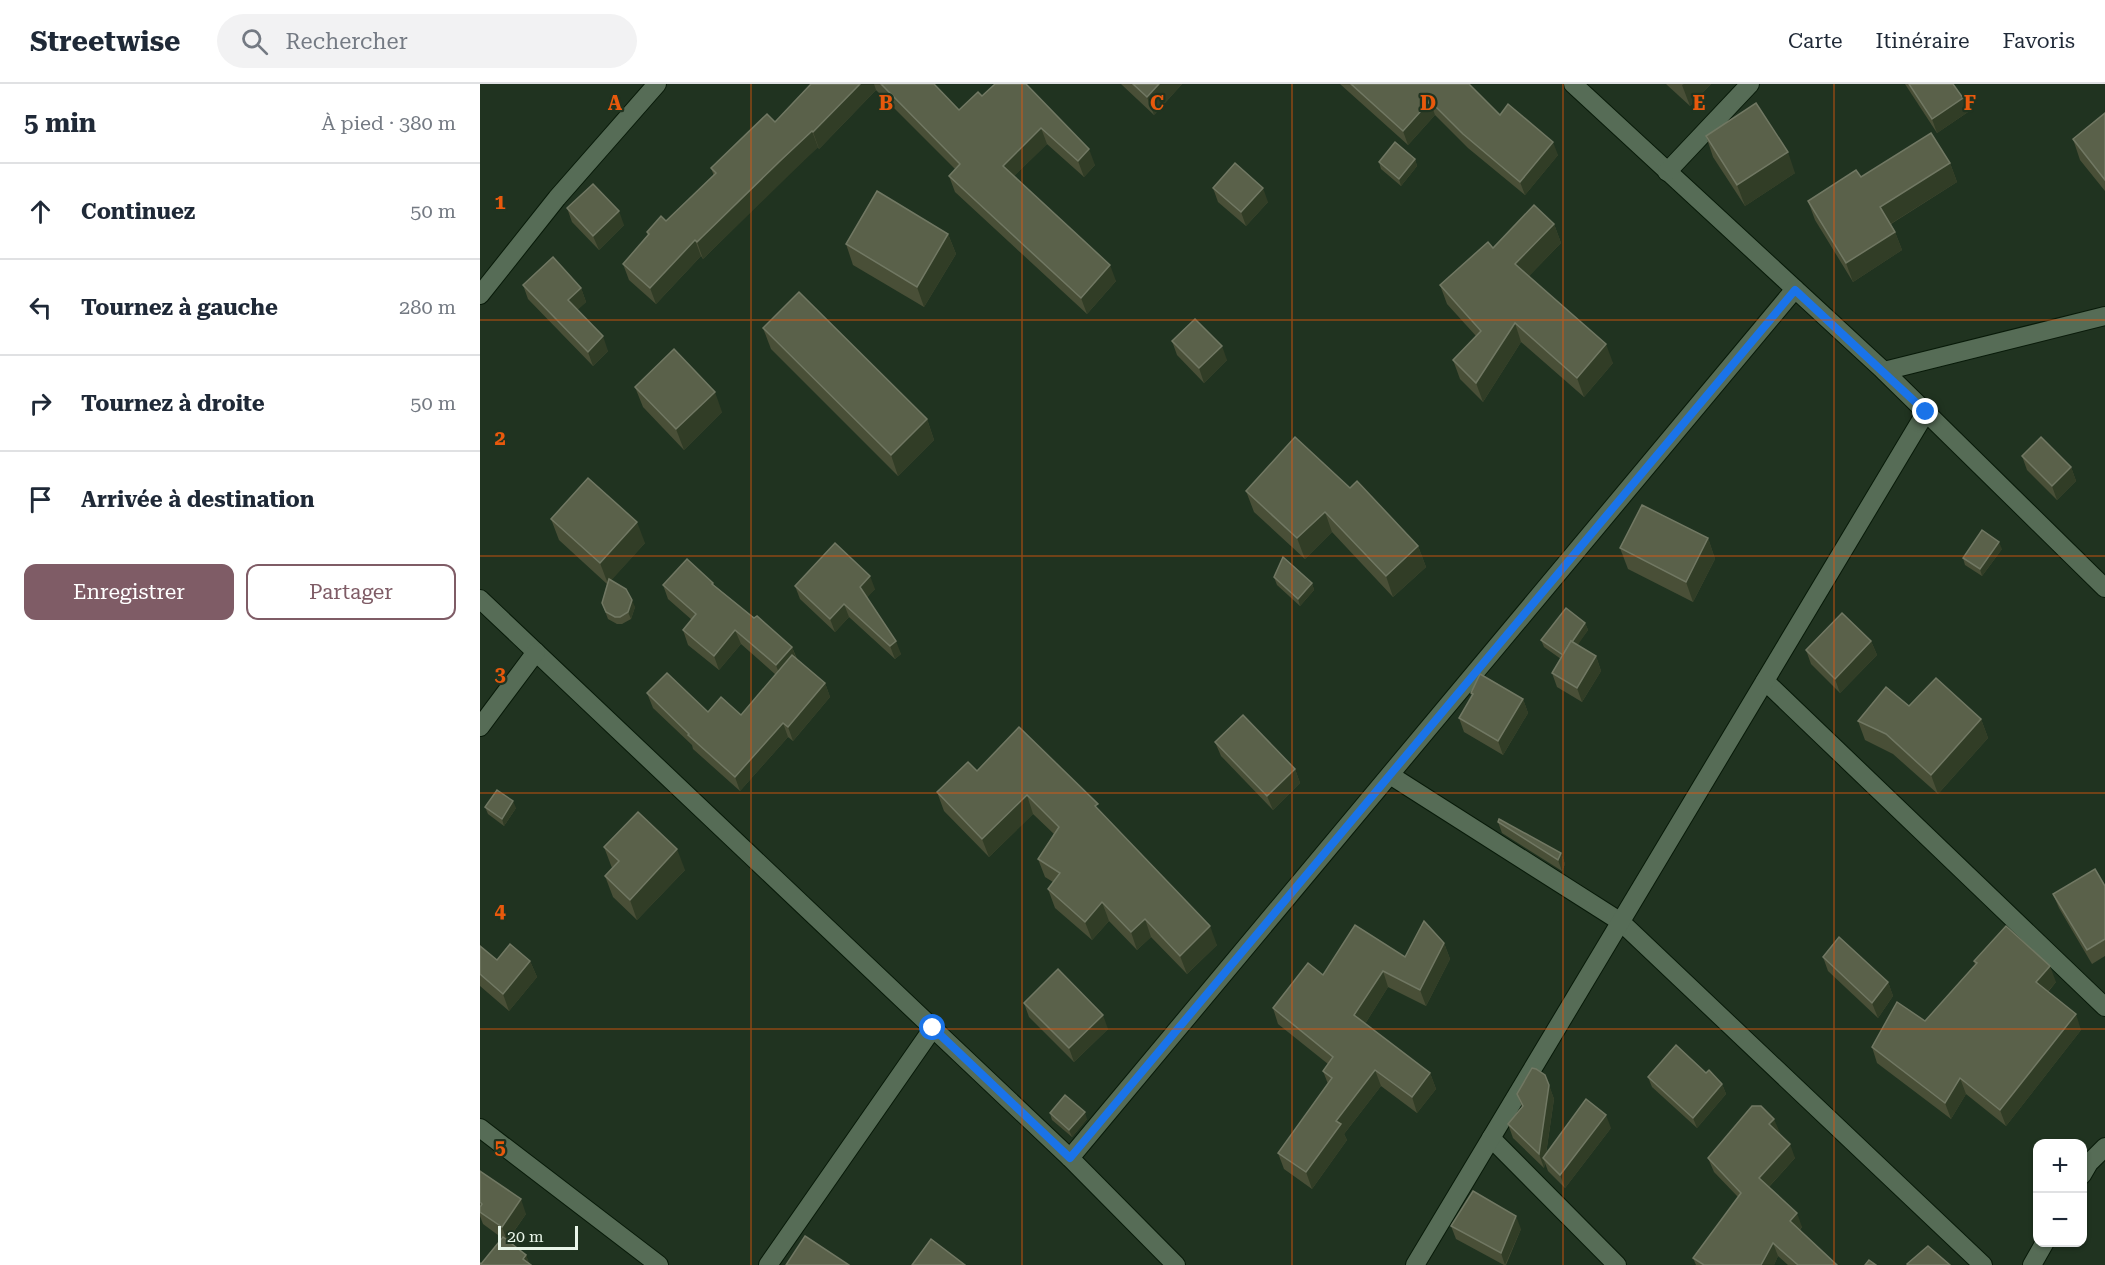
<!DOCTYPE html>
<html lang="fr">
<head>
<meta charset="utf-8">
<style>
	body { margin:0; font-family:"Roboto Serif",serif; background:#f2f2f3; color:#1f2937 }
	.controls { position:absolute; right:18px; bottom:18px; display:grid; overflow:hidden; border-radius:12px; box-shadow:0 2px 4px #0004 }
	.controls button { width:54px; height:54px; display:grid; place-items:center; padding:0; border:0; border-bottom:2px solid #e0e1e3; background:#fff; color:#1f2937; font:30px sans-serif }
	.scale { position:absolute; left:18px; bottom:15px; width:80px; box-sizing:border-box; padding-left:6px; border:3px solid #e9f5e9; border-top:0; font-size:16px; line-height:21px; white-space:nowrap; color:#e9f5e9; -webkit-text-stroke:4px #203320; paint-order:stroke }
	.stop { position:absolute; width:18px; height:18px; margin:-14px; border:4px solid #1a73e8; border-radius:50%; background:#fff }
	.stop.end { background:#1a73e8; border-color:#fff; box-shadow:0 2px 6px #0008 }
	.list { margin:0; padding:0; list-style:none }
	h2 { display:flex; justify-content:space-between; align-items:center; height:78px; margin:0; padding:0 24px; font-size:26px }
	h2 small { font-size:20px; font-weight:400; color:#747a83 }
	.list li { display:grid; grid-template-columns:39px 1fr auto; gap:18px; align-items:center; box-sizing:border-box; height:96px; padding:0 24px; border-top:2px solid #e0e1e3 }
	.list b { display:block; font-size:22px; white-space:nowrap }
	.list em { font-size:20px; font-style:normal; color:#747a83 }
	.actions { display:flex; gap:12px; padding:18px 24px }
	.actions a { flex:1; padding:14px 0; border:2px solid #7f5c66; border-radius:12px; text-align:center; font-size:21px; color:#7f5c66 }
	.actions .main { background:#7f5c66; color:#fff }
	.icon { flex:none; width:33px; height:33px; fill:none; stroke:currentColor; stroke-width:2; stroke-linecap:round; stroke-linejoin:round }
	.map { position:relative; flex:none; width:1625px; height:1181px; overflow:hidden }
	header { display:flex; align-items:center; gap:36px; box-sizing:border-box; height:84px; padding:0 30px; background:#fff; border-bottom:2px solid #e0e1e3 }
	header strong { font-size:28px }
	nav { display:flex; gap:33px; margin-inline-start:auto; font-size:21px }
	.search { width:420px; height:54px; background:#f2f2f3; display:flex; align-items:center; gap:15px; box-sizing:border-box; padding:0 21px; border-radius:33px; color:#747a83; font-size:22px }
	main { display:flex }
	aside { flex:1; background:#fff }
	.map>svg:first-child { display:block }
	.lines { fill:none; stroke-linecap:round; stroke-linejoin:round }
	.minor-casing { stroke:#081a09; stroke-width:20 }
	.minor { stroke:#566c56; stroke-width:18 }
	.wall { fill:#494f37 }
	.shaded-wall { fill:#313d26 }
	.building { fill:#5a614a; stroke:#717863; stroke-width:1.5 }
	.route { stroke:#1a73e8; stroke-width:8 }
	.grid { fill:none; stroke:#e8590c; stroke-width:1.5; stroke-opacity:0.55 }
	.grid-label { font-size:20px; text-anchor:middle; font-weight:bold; fill:#e8590c; stroke:#203320; stroke-width:4.5; stroke-linejoin:round; paint-order:stroke }
</style>
</head>
<body>
<header>
<strong>Streetwise</strong>
<div class="search"><svg class="icon" aria-label="search" viewBox="0 0 24 24"><circle cx="10" cy="10" r="6"/><path d="M15 15l6 6"/></svg>Rechercher</div>
<nav><a>Carte</a><a>Itinéraire</a><a>Favoris</a></nav>
</header>
<main>
<aside>
<h2>5 min<small>À pied · 380 m</small></h2>
<ul class="list">
<li><svg class="icon" aria-label="ahead" viewBox="0 0 24 24"><path d="M12 20V5M6 11l6-6 6 6"/></svg><div><b>Continuez</b></div><em>50 m</em></li>
<li><svg class="icon" aria-label="left" viewBox="0 0 24 24"><path d="M17 20v-9H6M10 6l-5 5 5 5"/></svg><div><b>Tournez à gauche</b></div><em>280 m</em></li>
<li><svg class="icon" aria-label="right" viewBox="0 0 24 24"><path d="M7 20v-9h11M14 6l5 5-5 5"/></svg><div><b>Tournez à droite</b></div><em>50 m</em></li>
<li><svg class="icon" aria-label="arrive" viewBox="0 0 24 24"><path d="M6 21V4h12l-3 4 3 4H6"/></svg><div><b>Arrivée à destination</b></div></li>
</ul>
<div class="actions"><a class="main">Enregistrer</a><a>Partager</a></div>
</aside>
<div class="map">
<svg width="1625" height="1181" viewBox="0 0 1625 1181">
	<rect width="100%" height="100%" fill="#203320"/>
	<g class="lines">
		<g class="minor-casing">
			<g id="minor">
				<polyline points="1093,0 1404,287 1625,504"/>
				<polyline points="1187,88 1270,0"/>
				<polyline points="0,211 77,114 177,0"/>
				<polyline points="1404,287 1625,232"/>
				<polyline points="0,515 590,1074"/>
				<polyline points="1285,597 1625,923"/>
				<polyline points="0,643 56,568"/>
				<polyline points="910,691 1141,838 1503,1181"/>
				<polyline points="0,1044 179,1181"/>
				<polyline points="1011,1054 1137,1181"/>
				<polyline points="1602,1091 1609,1079 1625,1063"/>
				<polyline points="288,1181 453,944"/>
				<polyline points="696,1181 590,1074 1315,205"/>
				<polyline points="935,1181 1446,328"/>
				<polyline points="1552,1181 1565,1158"/>
			</g>
		</g>
		<use href="#minor" class="minor"/>
	</g>
	<g class="wall">
		<polygon points="331,0 454,0 479,26 502,12 515,0 615,81 604,93 567,60 534,92 636,197 607,230 475,108 469,92 475,85 396,6 339,65 338,63 306,93 223,175 221,172 176,220 149,196 143,180 168,152 167,148 186,137 234,92 231,84 295,38"/>
		<polygon points="641,0 702,0 674,31"/>
		<polygon points="860,0 989,0 1020,31 1078,71 1045,111 988,64 955,31 928,61"/>
		<polygon points="1186,0 1231,0 1210,22"/>
		<polygon points="1425,0 1473,0 1483,14 1488,28 1457,49"/>
		<polygon points="1625,29 1625,107 1600,76 1593,55"/>
		<polygon points="1226,52 1315,89 1265,122 1233,73"/>
		<polygon points="935,75 937,82 921,102 901,85 899,78"/>
		<polygon points="1470,79 1477,98 1411,140 1415,148 1422,166 1373,198 1335,136 1328,117 1381,93"/>
		<polygon points="733,104 788,118 766,142 738,118"/>
		<polygon points="87,124 144,141 119,166 92,138"/>
		<polygon points="1074,140 1081,159 1049,192 1133,279 1104,313 1041,258 1003,318 980,295 973,276 996,252 967,220 960,201 1013,164"/>
		<polygon points="468,150 476,170 444,223 373,181 366,160"/>
		<polygon points="43,201 101,204 106,218 97,226 128,267 113,282 48,215"/>
		<polygon points="283,244 447,335 454,356 418,392 291,265"/>
		<polygon points="692,257 747,276 724,299 697,271"/>
		<polygon points="155,303 242,328 204,366 163,323"/>
		<polygon points="1542,372 1591,383 1596,397 1577,416 1547,386"/>
		<polygon points="870,404 938,462 946,483 913,513 852,448 825,475 774,428 766,407"/>
		<polygon points="71,435 165,459 131,496 155,523 151,535 142,540 137,540 128,535 122,519 127,500 79,456"/>
		<polygon points="1228,454 1235,475 1213,518 1148,485 1140,464"/>
		<polygon points="1522,465 1502,492 1485,481 1483,474"/>
		<polygon points="794,493 832,499 834,506 820,522 797,501"/>
		<polygon points="233,499 234,501 274,534 312,563 317,575 345,599 350,613 313,657 308,653 260,707 213,665 212,661 173,624 167,609 228,628 261,631 296,591 261,560 239,586 208,561 203,546 212,536 188,515 183,501"/>
		<polygon points="315,502 395,505 387,513 421,570 415,575 369,533 355,548 320,515"/>
		<polygon points="1105,539 1108,546 1097,561 1116,572 1121,587 1102,618 1077,603 1072,589 1081,575 1064,563 1061,556"/>
		<polygon points="1391,557 1397,571 1360,609 1331,580 1326,566"/>
		<polygon points="991,609 1043,615 1048,629 1023,671 984,648 979,634 992,612"/>
		<polygon points="1429,622 1501,635 1508,654 1458,710 1413,670 1385,656 1378,637"/>
		<polygon points="735,658 815,685 820,699 793,726 741,672"/>
		<polygon points="497,687 620,728 737,861 707,890 671,853 657,866 629,837 612,856 575,824 568,805 573,798 565,793 558,775 574,750 553,730 509,773 464,727 457,708"/>
		<polygon points="5,723 36,724 24,742 8,730"/>
		<polygon points="1018,738 1081,769 1085,780 1082,787 1022,749"/>
		<polygon points="124,763 205,786 157,836 133,813 125,792 132,784"/>
		<polygon points="1625,802 1625,872 1612,880 1579,824 1573,810"/>
		<polygon points="964,859 970,875 946,922 908,903 885,940 950,989 956,1005 937,1029 901,1002 864,1050 867,1056 832,1105 804,1085 798,1069 848,1000 843,987 848,980 798,940 793,924 843,891 925,873"/>
		<polygon points="0,862 17,876 50,877 57,893 29,927 0,902"/>
		<polygon points="1343,873 1408,898 1413,912 1398,934 1348,887"/>
		<polygon points="1494,877 1576,898 1568,908 1601,946 1526,1042 1486,1010 1471,1035 1397,979 1392,963 1445,937 1495,881"/>
		<polygon points="544,919 628,945 594,978 549,933"/>
		<polygon points="1065,991 1074,1015 1066,1070 1131,1044 1085,1104 1068,1087 1065,1079 1064,1084 1033,1054 1028,1040 1042,1023 1037,1010"/>
		<polygon points="1168,993 1242,1000 1246,1010 1217,1044 1172,1003"/>
		<polygon points="570,1029 607,1035 592,1053 572,1036"/>
		<polygon points="1300,1049 1299,1050 1315,1074 1289,1103 1322,1143 1320,1146 1357,1181 1308,1181 1298,1172 1294,1181 1216,1181 1213,1174 1258,1113 1234,1088 1228,1074"/>
		<polygon points="0,1087 46,1130 28,1156 46,1171 49,1180 1,1180 22,1154 3,1140 0,1132"/>
		<polygon points="971,1142 1041,1145 1026,1181 1024,1181 976,1155"/>
	</g>
	<g class="shaded-wall">
		<polygon points="380,0 394,0 396,6 339,65 333,48"/>
		<polygon points="679,0 702,0 674,31 667,13"/>
		<polygon points="1204,0 1231,0 1210,22 1202,1"/>
		<polygon points="1483,14 1488,28 1457,49 1452,35"/>
		<polygon points="950,17 955,31 928,61 923,47"/>
		<polygon points="561,44 567,60 528,98 523,82"/>
		<polygon points="332,47 338,63 223,175 217,158"/>
		<polygon points="1073,58 1078,71 1045,111 1040,98"/>
		<polygon points="609,65 615,81 604,93 598,77"/>
		<polygon points="1308,68 1315,89 1265,122 1257,101"/>
		<polygon points="935,75 937,82 921,102 919,95"/>
		<polygon points="1470,79 1477,98 1407,142 1400,123"/>
		<polygon points="783,104 788,118 766,142 761,128"/>
		<polygon points="139,127 144,141 119,166 113,152"/>
		<polygon points="1074,140 1081,159 1042,199 1035,180"/>
		<polygon points="1415,148 1422,166 1373,198 1366,179"/>
		<polygon points="468,150 476,170 444,223 437,203"/>
		<polygon points="215,156 221,172 176,220 170,204"/>
		<polygon points="630,181 636,197 607,230 601,214"/>
		<polygon points="101,204 106,218 93,230 88,216"/>
		<polygon points="1035,239 1041,258 1003,318 996,299"/>
		<polygon points="123,252 128,267 113,282 108,268"/>
		<polygon points="1126,260 1133,279 1104,313 1097,294"/>
		<polygon points="742,262 747,276 724,299 719,284"/>
		<polygon points="235,308 242,328 204,366 196,345"/>
		<polygon points="447,335 454,356 418,392 411,371"/>
		<polygon points="1591,383 1596,397 1577,416 1572,402"/>
		<polygon points="845,428 852,448 825,475 817,454"/>
		<polygon points="157,438 165,459 128,500 120,479"/>
		<polygon points="1228,454 1235,475 1213,518 1206,498"/>
		<polygon points="1519,458 1522,465 1502,492 1500,485"/>
		<polygon points="938,462 946,483 913,513 906,492"/>
		<polygon points="390,492 395,505 385,516 380,503"/>
		<polygon points="832,499 834,506 820,522 818,515"/>
		<polygon points="152,516 155,523 151,535 148,528"/>
		<polygon points="364,520 369,533 355,548 350,535"/>
		<polygon points="1105,539 1108,546 1086,578 1083,571"/>
		<polygon points="255,546 261,560 239,586 234,572"/>
		<polygon points="416,557 421,570 415,575 410,562"/>
		<polygon points="1391,557 1397,571 1360,609 1355,595"/>
		<polygon points="312,563 317,577 301,595 296,581"/>
		<polygon points="1116,572 1121,587 1102,618 1097,604"/>
		<polygon points="345,599 350,613 313,657 308,643"/>
		<polygon points="1043,615 1048,629 1023,671 1018,657"/>
		<polygon points="1501,635 1508,654 1458,710 1451,691"/>
		<polygon points="303,639 308,653 260,707 255,693"/>
		<polygon points="815,685 820,699 793,726 787,712"/>
		<polygon points="547,711 553,730 509,773 502,755"/>
		<polygon points="33,717 36,724 24,742 22,735"/>
		<polygon points="197,765 205,786 157,836 150,816"/>
		<polygon points="1081,769 1085,780 1082,787 1078,776"/>
		<polygon points="622,818 629,837 612,856 605,838"/>
		<polygon points="665,835 671,853 657,866 651,848"/>
		<polygon points="730,842 737,861 707,890 700,872"/>
		<polygon points="964,859 970,875 946,922 940,906"/>
		<polygon points="50,877 57,893 29,927 23,910"/>
		<polygon points="1570,882 1576,898 1562,914 1556,898"/>
		<polygon points="903,887 908,903 880,948 874,931"/>
		<polygon points="1408,898 1413,912 1398,934 1392,919"/>
		<polygon points="1596,930 1601,946 1526,1042 1520,1026"/>
		<polygon points="623,931 628,945 594,978 589,964"/>
		<polygon points="895,986 901,1002 864,1050 867,1056 832,1105 826,1088 856,1037"/>
		<polygon points="950,989 956,1005 937,1029 932,1013"/>
		<polygon points="1480,994 1486,1010 1471,1035 1465,1019"/>
		<polygon points="1242,1000 1246,1010 1217,1044 1213,1034"/>
		<polygon points="1069,1001 1074,1015 1065,1076 1063,1074 1065,1079 1064,1084 1059,1070"/>
		<polygon points="605,1028 607,1035 592,1053 589,1046"/>
		<polygon points="1126,1031 1131,1044 1085,1104 1080,1091"/>
		<polygon points="1294,1035 1300,1049 1294,1054 1289,1040"/>
		<polygon points="1310,1060 1315,1074 1284,1108 1279,1094"/>
		<polygon points="41,1115 46,1130 27,1157 22,1143"/>
		<polygon points="1317,1129 1322,1143 1315,1150 1310,1137"/>
		<polygon points="1036,1132 1041,1145 1025,1181 1021,1169"/>
		<polygon points="1293,1159 1298,1172 1294,1181 1281,1181"/>
		<polygon points="46,1171 50,1181 43,1175"/>
	</g>
	<g class="building">
		<polygon points="331,0 380,0 333,48 332,47 300,77 217,158 215,156 170,204 143,180 169,150 167,148 181,132 186,137 236,89 231,84 287,30 295,38"/>
		<polygon points="401,0 454,0 479,26 498,8 502,12 515,0 546,0 609,65 598,77 561,44 523,82 630,181 601,214 469,92 480,80"/>
		<polygon points="653,0 679,0 667,13"/>
		<polygon points="871,0 989,0 1020,31 1028,20 1073,58 1040,98 983,50 950,17 923,47"/>
		<polygon points="1429,0 1473,0 1483,14 1452,35"/>
		<polygon points="1276,19 1308,68 1257,101 1226,52"/>
		<polygon points="1625,29 1625,96 1593,55"/>
		<polygon points="1451,49 1470,79 1400,123 1415,148 1366,179 1328,117 1376,86 1381,93"/>
		<polygon points="915,58 935,75 919,95 899,78"/>
		<polygon points="755,79 783,104 761,128 733,104"/>
		<polygon points="113,100 139,127 113,152 87,124"/>
		<polygon points="397,107 468,150 437,203 366,160"/>
		<polygon points="1054,121 1074,140 1035,180 1126,260 1097,294 1035,239 996,299 973,276 1001,247 960,201 1008,158 1013,164"/>
		<polygon points="73,173 101,204 88,216 123,252 108,268 43,201"/>
		<polygon points="319,208 447,335 411,371 283,244"/>
		<polygon points="715,235 742,262 719,284 692,257"/>
		<polygon points="194,265 235,308 196,345 155,303"/>
		<polygon points="815,353 870,404 877,397 938,462 906,492 845,428 817,454 766,407"/>
		<polygon points="1561,353 1591,383 1572,402 1542,372"/>
		<polygon points="108,394 157,438 120,479 71,435"/>
		<polygon points="1162,421 1228,454 1206,498 1140,464"/>
		<polygon points="1502,446 1519,458 1500,485 1483,474"/>
		<polygon points="355,459 390,492 380,503 416,557 410,562 364,520 350,535 315,502"/>
		<polygon points="803,473 832,499 818,515 794,493"/>
		<polygon points="207,475 233,499 232,500 274,534 277,532 312,563 296,581 255,546 234,572 203,546 216,530 183,501"/>
		<polygon points="129,495 146,505 152,516 148,528 140,533 135,533 126,528 122,519"/>
		<polygon points="1086,524 1105,539 1092,558 1091,557 1083,571 1061,556"/>
		<polygon points="1362,529 1391,557 1355,595 1326,566"/>
		<polygon points="1091,557 1116,572 1097,604 1072,589"/>
		<polygon points="312,571 345,599 308,643 303,639 255,693 208,651 209,650 167,609 187,589 228,628 241,613 261,631"/>
		<polygon points="1000,590 1043,615 1018,657 979,634 993,610 991,609"/>
		<polygon points="1456,594 1501,635 1451,691 1406,650 1378,637 1406,603 1429,622"/>
		<polygon points="763,631 815,685 787,712 735,658"/>
		<polygon points="539,643 618,720 615,722 730,842 700,872 665,835 651,848 622,818 605,838 568,805 580,789 558,775 579,743 547,711 502,755 457,708 488,678 497,687"/>
		<polygon points="17,706 33,717 22,735 5,723"/>
		<polygon points="158,728 197,765 150,816 125,792 139,777 124,763"/>
		<polygon points="1019,735 1081,769 1078,776 1018,738"/>
		<polygon points="1615,785 1625,802 1625,855 1607,866 1573,810"/>
		<polygon points="944,837 964,859 940,906 903,887 874,931 950,989 932,1013 895,986 856,1037 861,1040 826,1088 798,1069 852,994 843,987 853,973 793,924 828,879 843,891 875,841 925,873"/>
		<polygon points="1526,842 1570,882 1556,898 1596,930 1520,1026 1480,994 1465,1019 1392,963 1417,918 1445,937 1497,879 1494,877"/>
		<polygon points="1359,853 1408,898 1392,919 1343,873"/>
		<polygon points="30,860 50,877 23,910 0,890 0,862 17,876"/>
		<polygon points="578,885 623,931 589,964 544,919"/>
		<polygon points="1196,961 1226,989 1229,986 1242,1000 1213,1034 1168,993"/>
		<polygon points="1052,984 1056,985 1065,991 1069,1001 1059,1070 1028,1040 1043,1022 1037,1010"/>
		<polygon points="585,1011 605,1028 589,1046 570,1029"/>
		<polygon points="1106,1015 1126,1031 1080,1091 1063,1074"/>
		<polygon points="1272,1022 1281,1022 1294,1035 1289,1040 1310,1060 1279,1094 1317,1129 1310,1137 1357,1181 1318,1181 1293,1159 1281,1181 1224,1181 1213,1174 1261,1109 1228,1074"/>
		<polygon points="0,1087 41,1115 22,1143 0,1128 0,1123 2,1120 0,1118"/>
		<polygon points="993,1107 1036,1132 1021,1169 971,1142"/>
		<polygon points="325,1152 369,1181 306,1181"/>
		<polygon points="23,1153 46,1171 43,1175 51,1181 0,1181 0,1179 1,1180"/>
		<polygon points="451,1155 485,1181 432,1181"/>
		<polygon points="1448,1162 1470,1181 1428,1181 1427,1180"/>
		<polygon points="1389,1176 1396,1181 1385,1181"/>
	</g>
	<g class="lines">
		<polyline class="route" points="453,944 590,1074 1315,206 1446,328"/>
	</g>
	<path class="grid" d="M271 0V1181M542 0V1181M812 0V1181M1083 0V1181M1354 0V1181M0 236H1625M0 472H1625M0 709H1625M0 945H1625"/>
	<g class="grid-label">
		<text x="135" y="26">A</text>
		<text x="406" y="26">B</text>
		<text x="677" y="26">C</text>
		<text x="948" y="26">D</text>
		<text x="1219" y="26">E</text>
		<text x="1490" y="26">F</text>
		<text x="20" y="125">1</text>
		<text x="20" y="361">2</text>
		<text x="20" y="597">3</text>
		<text x="20" y="834">4</text>
		<text x="20" y="1070">5</text>
	</g>
</svg>
<div class="controls">
<button>+</button>
<button>−</button>
</div>
<div class="scale">20 m</div>
<div class="stop" style="left:453px;top:944px"></div>
<div class="stop end" style="left:1446px;top:328px"></div>
</div>
</main>
</body>
</html>
